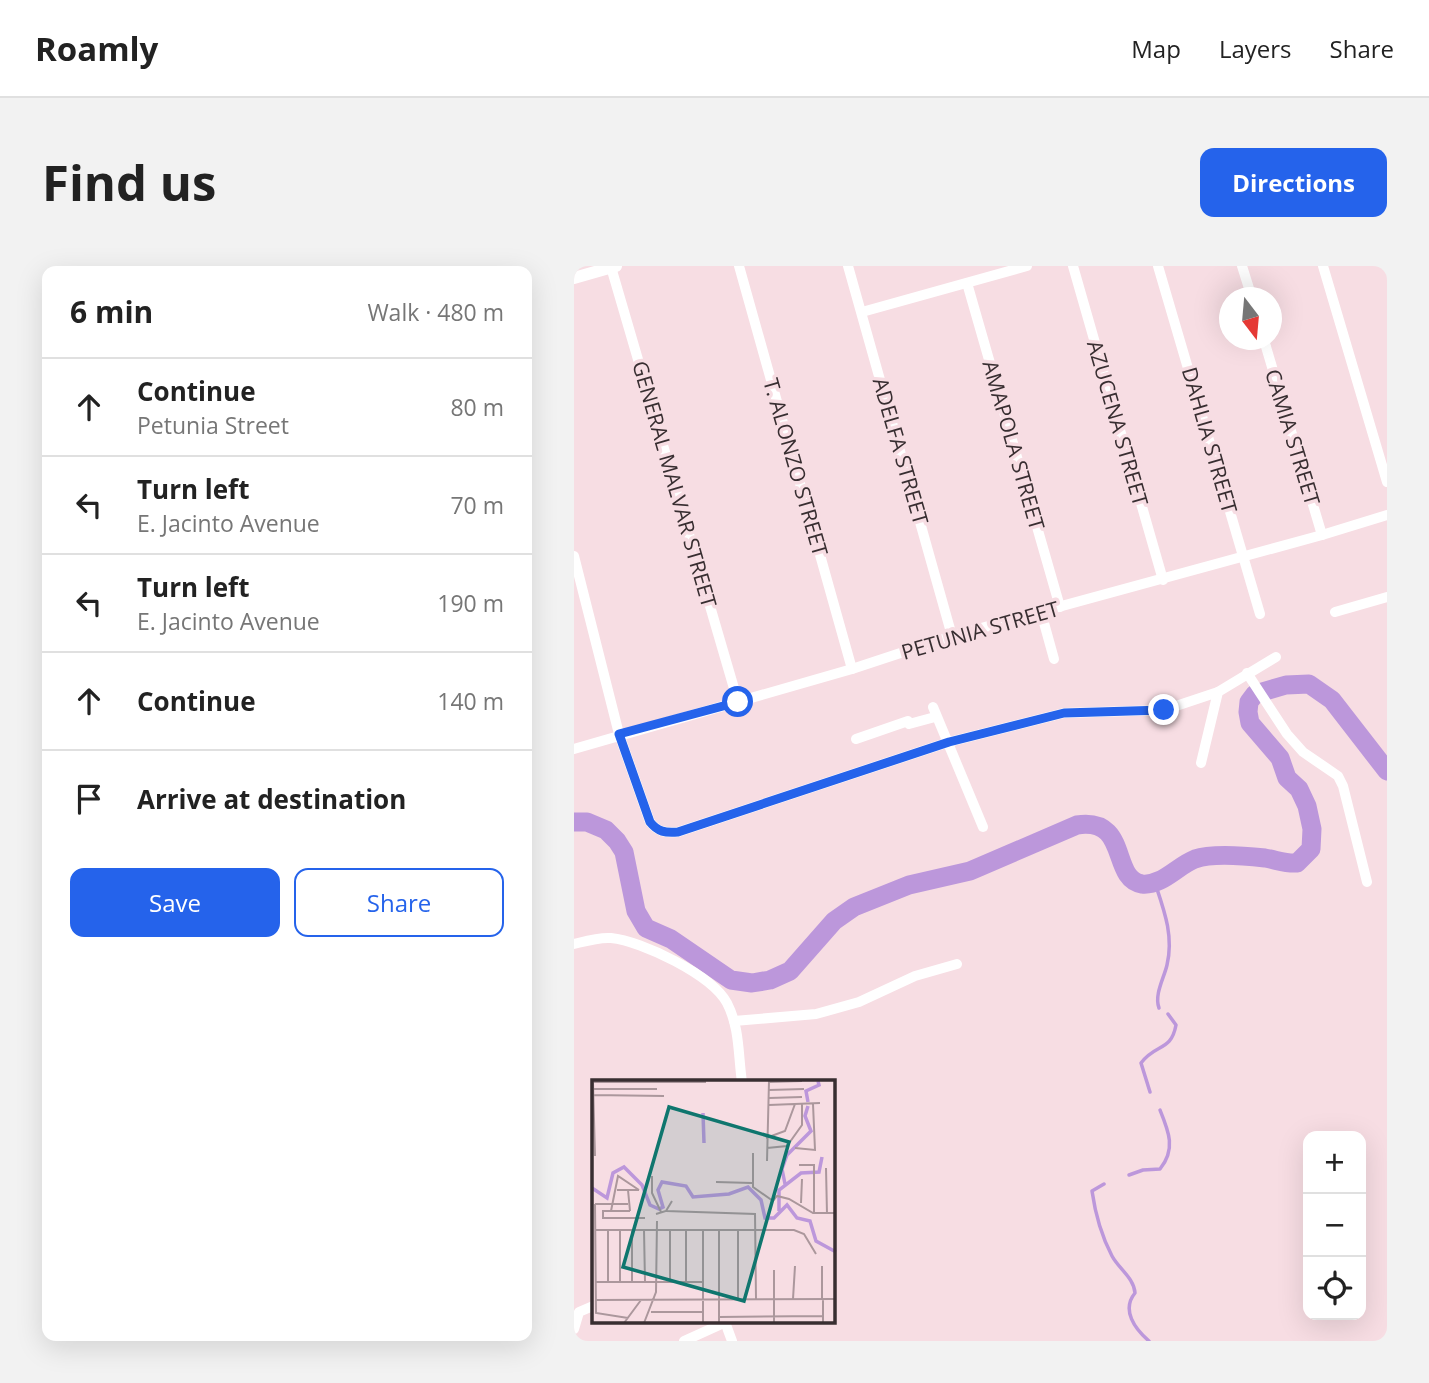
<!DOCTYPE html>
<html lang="en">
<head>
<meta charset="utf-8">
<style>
	body { margin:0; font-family:"Open Sans",sans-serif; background:#f2f2f2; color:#222 }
	.controls { position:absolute; right:21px; bottom:21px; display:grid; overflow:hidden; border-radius:14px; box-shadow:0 7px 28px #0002 }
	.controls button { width:63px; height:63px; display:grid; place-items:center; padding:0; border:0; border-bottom:2px solid #e0e0e0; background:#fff; color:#222; font:35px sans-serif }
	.compass { position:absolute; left:645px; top:21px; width:63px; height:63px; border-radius:50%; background:#fff; box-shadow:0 7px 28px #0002; rotate:164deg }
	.stop { position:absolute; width:21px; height:21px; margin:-16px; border:5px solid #2563eb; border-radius:50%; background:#fff }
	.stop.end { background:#2563eb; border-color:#fff; box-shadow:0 2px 7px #0008 }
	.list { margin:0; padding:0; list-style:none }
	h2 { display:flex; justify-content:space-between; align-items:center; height:91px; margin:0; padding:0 28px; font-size:30px }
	h2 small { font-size:23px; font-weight:400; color:#767676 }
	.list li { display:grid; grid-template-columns:46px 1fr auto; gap:21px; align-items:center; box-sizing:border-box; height:98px; padding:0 28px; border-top:2px solid #e0e0e0 }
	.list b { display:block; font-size:26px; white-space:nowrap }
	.list p { margin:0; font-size:23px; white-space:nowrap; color:#767676 }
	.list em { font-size:23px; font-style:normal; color:#767676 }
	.actions { display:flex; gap:14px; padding:21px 28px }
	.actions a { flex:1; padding:16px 0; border:2px solid #2563eb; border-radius:14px; text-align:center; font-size:24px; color:#2563eb }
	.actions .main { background:#2563eb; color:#fff }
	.icon { flex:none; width:38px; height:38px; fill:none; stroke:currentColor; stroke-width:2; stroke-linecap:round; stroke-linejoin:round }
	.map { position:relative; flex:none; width:813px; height:1075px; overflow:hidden; border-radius:14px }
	header { display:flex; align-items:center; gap:42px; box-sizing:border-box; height:98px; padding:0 35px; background:#fff; border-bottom:2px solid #e0e0e0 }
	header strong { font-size:33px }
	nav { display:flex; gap:38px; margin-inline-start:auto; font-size:24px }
	.intro { display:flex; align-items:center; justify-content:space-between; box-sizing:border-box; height:168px; padding:0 42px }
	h1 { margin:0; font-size:49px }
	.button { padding:18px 32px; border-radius:14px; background:#2563eb; color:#fff; font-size:24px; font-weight:700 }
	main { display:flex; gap:42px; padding:0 42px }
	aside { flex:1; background:#fff; border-radius:14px; box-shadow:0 7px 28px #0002 }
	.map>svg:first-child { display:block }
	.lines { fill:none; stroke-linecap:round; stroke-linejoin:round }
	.stream { stroke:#bc97db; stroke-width:3.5 }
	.river { stroke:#bc97db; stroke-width:19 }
	.minor { stroke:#fff; stroke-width:10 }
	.tertiary { stroke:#fff; stroke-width:12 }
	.route { stroke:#2563eb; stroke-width:9 }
	.labels { text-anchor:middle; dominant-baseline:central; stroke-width:7; stroke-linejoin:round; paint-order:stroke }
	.street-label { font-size:21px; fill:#382e31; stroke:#f7dde3 }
	.inset-river { fill:none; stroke:#bc97db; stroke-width:3.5 }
	.inset-road { fill:none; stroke:#ab979c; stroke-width:2 }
	.view { fill:#0f766e; fill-opacity:0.15; stroke:#0f766e; stroke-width:3.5 }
	.inset-edge { fill:none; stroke:#382e31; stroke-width:3.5 }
</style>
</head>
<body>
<header>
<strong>Roamly</strong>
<nav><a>Map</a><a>Layers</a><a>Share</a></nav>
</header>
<div class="intro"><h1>Find us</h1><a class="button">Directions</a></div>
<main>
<aside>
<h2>6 min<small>Walk · 480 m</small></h2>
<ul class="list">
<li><svg class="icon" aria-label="ahead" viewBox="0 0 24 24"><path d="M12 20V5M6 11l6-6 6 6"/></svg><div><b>Continue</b><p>Petunia Street</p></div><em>80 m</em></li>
<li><svg class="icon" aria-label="left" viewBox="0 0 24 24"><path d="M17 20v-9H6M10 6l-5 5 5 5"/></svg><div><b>Turn left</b><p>E. Jacinto Avenue</p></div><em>70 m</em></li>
<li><svg class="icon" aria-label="left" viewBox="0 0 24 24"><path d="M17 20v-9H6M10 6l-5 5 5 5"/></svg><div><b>Turn left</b><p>E. Jacinto Avenue</p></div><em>190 m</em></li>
<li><svg class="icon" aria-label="ahead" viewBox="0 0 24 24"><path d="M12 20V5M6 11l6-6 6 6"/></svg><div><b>Continue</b></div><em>140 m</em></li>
<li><svg class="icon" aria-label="arrive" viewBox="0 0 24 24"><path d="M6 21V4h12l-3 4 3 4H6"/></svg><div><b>Arrive at destination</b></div></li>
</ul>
<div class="actions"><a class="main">Save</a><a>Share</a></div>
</aside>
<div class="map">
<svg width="813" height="1075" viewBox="0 0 813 1075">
	<rect width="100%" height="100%" fill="#f7dde3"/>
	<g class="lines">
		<g class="stream">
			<path d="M581 617C590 644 600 670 593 699 590 712 580 729 585 742"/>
			<path d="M576 826 567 797C582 777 597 786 602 759L594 748"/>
			<path d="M555 909 569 904 586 903C602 883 595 866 586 844"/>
			<path d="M530 918 518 925C521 946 528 971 538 990 545 1003 560 1012 561 1027 547 1044 561 1063 575 1075"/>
		</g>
		<path class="river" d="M0 556H13L32 564 43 575 50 586 62 645 72 662 97 673 157 714 178 717 196 714 216 705 260 655 280 641 335 619 396 605 503 559C556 551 536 613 568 618 588 620 603 600 621 593 638 587 673 590 691 592 703 594 712 598 723 597L737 583 738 563 733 540 725 523 713 512 706 492 676 457 674 446 675 436 681 428 712 419 735 418 758 434 813 505"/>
		<g class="minor">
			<polyline points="165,0 278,403"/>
			<polyline points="274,0 378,370"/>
			<polyline points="499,0 589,314"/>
			<polyline points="584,0 686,348"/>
			<polyline points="668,0 678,32"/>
			<polyline points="749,0 813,216"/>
			<polyline points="37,1 164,436"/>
			<polyline points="393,17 486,341"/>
			<polyline points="288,46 453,0"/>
			<polyline points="690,74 748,269"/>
			<path d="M0 290 45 468 76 556C84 566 91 567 104 566L375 476 490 447 590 444 644 426"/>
			<polyline points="467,346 480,393"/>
			<polyline points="761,346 813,331"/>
			<polyline points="673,407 713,468 729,486 764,510 769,520 793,616"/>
			<polyline points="359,441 409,561"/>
			<polyline points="282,473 334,455 335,458 361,451"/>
			<polyline points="0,483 278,403 378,370 748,269 813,249"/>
			<polyline points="627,497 644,426 702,391"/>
			<path d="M0 678C12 675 25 671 37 672 68 675 138 709 153 737 166 762 164 789 168 816"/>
			<polyline points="160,755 242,748 285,736 341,710 383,698"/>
			<polyline points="151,1056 158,1075"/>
			<polyline points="0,1063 5,1046 19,1040"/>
			<polyline points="110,1075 152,1056"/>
		</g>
		<polyline class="tertiary" points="0,12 42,0"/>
	</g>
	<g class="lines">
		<path class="route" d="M164 436 45 468 76 556C84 566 91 567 104 566L375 476 490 447 590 444"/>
	</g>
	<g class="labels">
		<g class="street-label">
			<text transform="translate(544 157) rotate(74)">AZUCENA STREET</text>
			<text transform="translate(719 171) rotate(73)">CAMIA STREET</text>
			<text transform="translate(636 174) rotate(74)">DAHLIA STREET</text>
			<text transform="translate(440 179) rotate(74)">AMAPOLA STREET</text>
			<text transform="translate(327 185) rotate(74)">ADELFA STREET</text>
			<text transform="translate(222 201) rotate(74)">T. ALONZO STREET</text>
			<text transform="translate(101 218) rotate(74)">GENERAL MALVAR STREET</text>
			<text transform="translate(406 364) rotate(-16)">PETUNIA STREET</text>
		</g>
	</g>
	<g transform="translate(18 814)">
		<rect width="243" height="243" fill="#f7dde3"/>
		<path class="inset-river" d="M216 22 214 11 227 5 226 1M111 33 112 63M193 104 190 89 195 75 219 51 213 36 216 26M0 108 15 118 21 93 32 87 50 105 58 125 67 129 71 127 66 110 70 102 94 106 101 117 137 114 156 107 169 120 173 138H182L195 125 205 138 218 141 224 161 244 172M187 131V110L209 93 227 92 230 77"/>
		<path class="inset-road" d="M0 2H114M177 2 210 1M1 3 3 76M2 9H65M177 10 212 9M1 15 72 16M177 18 210 17M177 25 228 23M174 58 193 51 203 24M175 68 195 66 210 45V24M203 68 223 70 221 24M161 73V107L181 121M175 81 177 1M207 85H222V134M234 88 235 134M60 96V113L69 132M124 102 160 103M25 110H47M36 110 38 131M181 121 185 116 197 119 221 133H244M209 123 210 99M3 124 4 233 36 238M3 124H36M19 131 26 96 47 110M38 131H11V138H53M74 131 163 134 164 219M64 134 74 131 80 121M4 150H202L212 154 224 174M16 150V202M40 150V202M52 150 53 202M78 150V202M94 150V202M111 150V243M146 150V220M182 190V243M4 202H111M28 202V150M201 219 203 186M230 219V186M4 220 244 219M231 220V243M59 232H111M127 237 231 236M32 243 49 220M52 243 64 212 65 141M127 243V150"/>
		<path class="view" d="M77 27 197 62 152 221 31 187Z"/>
		<rect width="243" height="243" class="inset-edge"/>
	</g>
</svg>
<div class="controls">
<button>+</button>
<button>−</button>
<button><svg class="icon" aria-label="locate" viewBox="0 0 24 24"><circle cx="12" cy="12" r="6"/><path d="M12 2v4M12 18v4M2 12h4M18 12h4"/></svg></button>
</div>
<svg class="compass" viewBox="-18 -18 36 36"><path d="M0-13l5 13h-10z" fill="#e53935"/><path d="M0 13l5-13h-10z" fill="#767676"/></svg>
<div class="stop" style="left:164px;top:436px"></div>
<div class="stop end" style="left:590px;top:444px"></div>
</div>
</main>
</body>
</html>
